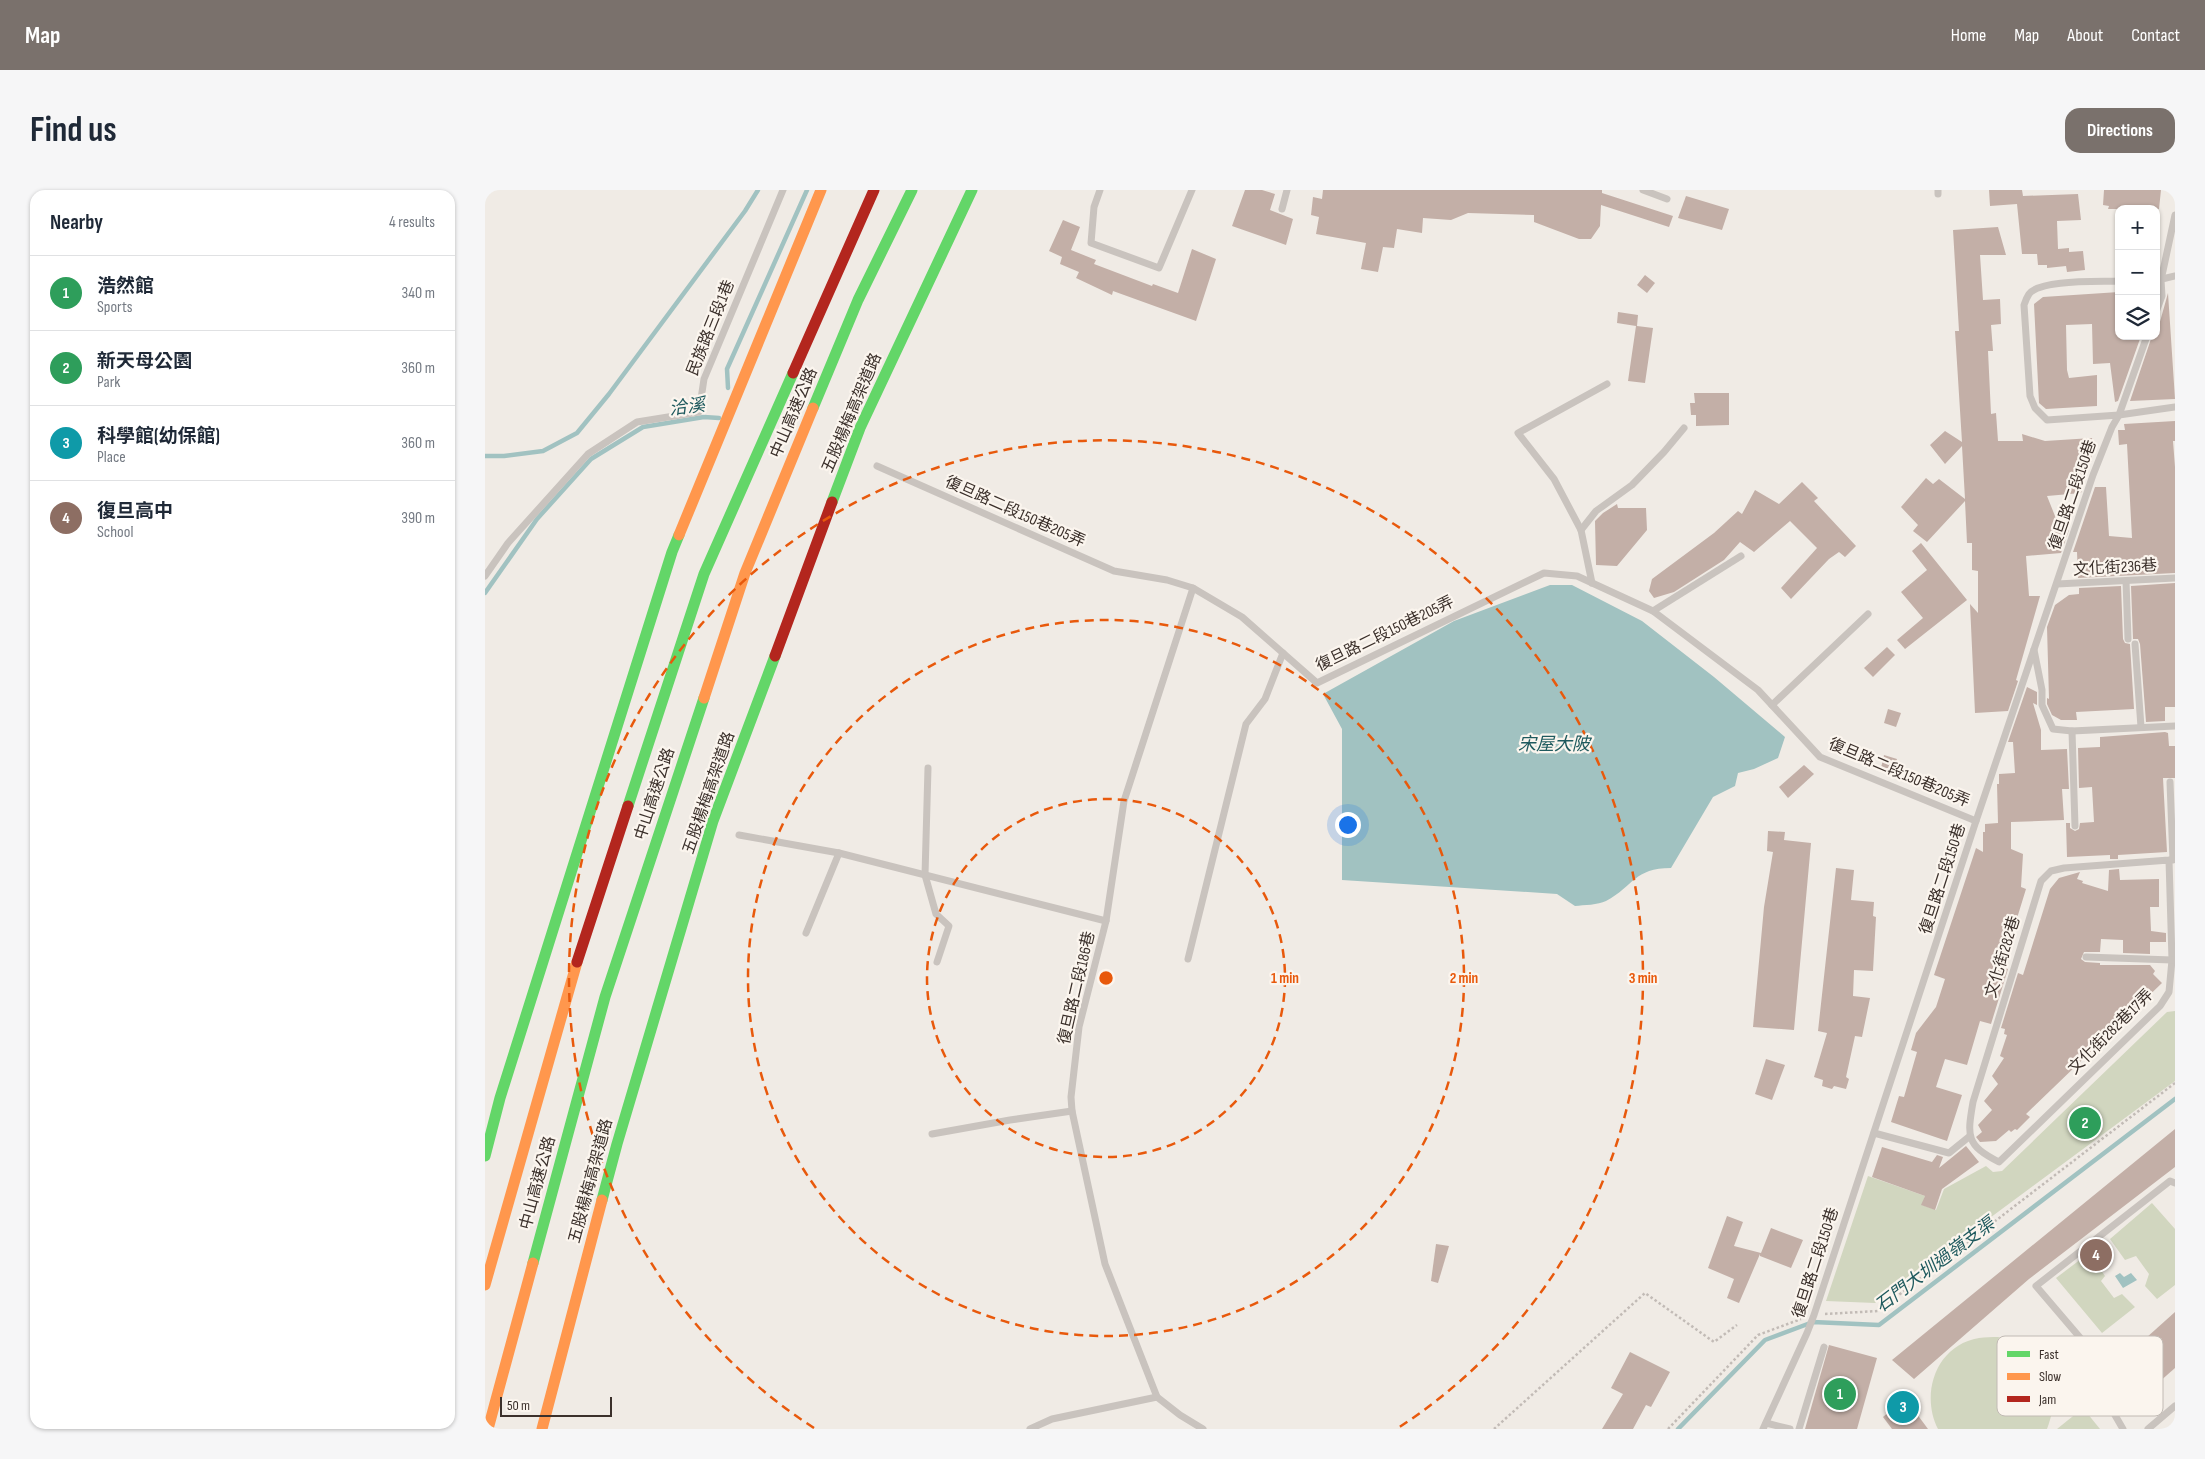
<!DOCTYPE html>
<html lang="en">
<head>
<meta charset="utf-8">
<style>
	body { margin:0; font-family:"Sofia Sans Condensed","Noto Sans TC",sans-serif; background:#f6f6f7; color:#1f2937 }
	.controls { position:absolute; right:15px; top:15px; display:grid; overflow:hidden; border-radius:10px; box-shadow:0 1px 4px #0004 }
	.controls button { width:45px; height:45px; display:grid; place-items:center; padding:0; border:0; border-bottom:1px solid #e0e1e3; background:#fff; color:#1f2937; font:25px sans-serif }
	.scale { position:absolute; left:15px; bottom:12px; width:112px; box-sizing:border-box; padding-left:5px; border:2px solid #3b302b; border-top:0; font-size:14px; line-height:18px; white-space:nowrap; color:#3b302b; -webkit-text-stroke:4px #fbf5ee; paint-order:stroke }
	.you { position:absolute; left:862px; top:634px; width:18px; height:18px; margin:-12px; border:4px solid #fff; border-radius:50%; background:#1a73e8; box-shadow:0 0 0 8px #1a73e833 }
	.badge { display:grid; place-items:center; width:32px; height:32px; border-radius:50%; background:#7a716c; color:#fff; font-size:16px; font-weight:700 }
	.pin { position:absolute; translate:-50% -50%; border:2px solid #fff; box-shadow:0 1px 5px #0006 }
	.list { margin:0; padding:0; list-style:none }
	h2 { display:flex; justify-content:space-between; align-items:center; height:65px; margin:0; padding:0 20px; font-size:21px }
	h2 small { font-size:16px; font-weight:400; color:#747a83 }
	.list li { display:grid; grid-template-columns:32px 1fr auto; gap:15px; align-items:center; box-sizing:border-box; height:75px; padding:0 20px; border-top:1px solid #e0e1e3 }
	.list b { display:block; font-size:19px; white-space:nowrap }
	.list p { margin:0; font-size:16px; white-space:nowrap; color:#747a83 }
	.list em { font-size:16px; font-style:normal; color:#747a83 }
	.icon { flex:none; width:28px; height:28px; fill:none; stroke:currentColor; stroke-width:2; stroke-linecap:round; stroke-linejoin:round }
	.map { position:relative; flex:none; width:1690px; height:1239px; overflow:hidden; border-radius:15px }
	header { display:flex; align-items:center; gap:30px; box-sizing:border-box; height:70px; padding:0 25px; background:#7a716c; color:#fff }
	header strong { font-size:24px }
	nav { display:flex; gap:28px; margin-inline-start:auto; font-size:18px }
	.intro { display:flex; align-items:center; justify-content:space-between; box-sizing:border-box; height:120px; padding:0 30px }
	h1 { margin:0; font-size:35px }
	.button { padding:12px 22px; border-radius:15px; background:#7a716c; color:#fff; font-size:18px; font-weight:700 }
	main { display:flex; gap:30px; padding:0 30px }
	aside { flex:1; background:#fff; border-radius:15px; box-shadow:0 1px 4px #0004 }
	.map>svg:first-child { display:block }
	.green { fill:#d1d6bf }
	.water { fill:#a1c2c1 }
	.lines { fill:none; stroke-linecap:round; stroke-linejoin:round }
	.stream { stroke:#a1c2c1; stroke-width:4.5 }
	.building { fill:#c3afa7 }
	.path { stroke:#c2bbb6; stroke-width:2.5; stroke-dasharray:2.5 2.5; stroke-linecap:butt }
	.lane { stroke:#c9c3be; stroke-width:7 }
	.fast { stroke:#63d668; stroke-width:11 }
	.slow { stroke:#ff974d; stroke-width:11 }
	.jam { stroke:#b3261e; stroke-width:11 }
	.fast-bridge { stroke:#63d668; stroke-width:11 }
	.slow-bridge { stroke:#ff974d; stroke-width:11 }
	.jam-bridge { stroke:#b3261e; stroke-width:11 }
	.ring { fill:none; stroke:#e8590c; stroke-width:2.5; stroke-dasharray:9 6 }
	.labels { text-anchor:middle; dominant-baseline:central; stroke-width:4.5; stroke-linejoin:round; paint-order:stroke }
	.street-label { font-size:16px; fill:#3b302b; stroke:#fbf5ee }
	.water-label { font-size:18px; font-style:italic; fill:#1f5a5e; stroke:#fbf5ee }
	.key { fill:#fbf5ee; stroke:#c1bab4; stroke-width:1 }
	.key-label { font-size:14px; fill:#3b302b }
	.centre { fill:#e8590c; stroke:#fbf5ee; stroke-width:2.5 }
	.ring-label { font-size:15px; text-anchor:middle; font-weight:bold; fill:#e8590c; stroke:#fbf5ee; stroke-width:4.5; stroke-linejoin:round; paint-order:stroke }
</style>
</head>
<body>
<header>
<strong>Map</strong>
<nav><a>Home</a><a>Map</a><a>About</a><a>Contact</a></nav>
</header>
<div class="intro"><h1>Find us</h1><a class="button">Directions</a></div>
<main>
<aside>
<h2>Nearby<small>4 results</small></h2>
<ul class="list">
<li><span class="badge" style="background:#2e9e5b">1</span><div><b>浩然館</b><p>Sports</p></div><em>340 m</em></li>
<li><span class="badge" style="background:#2e9e5b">2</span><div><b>新天母公園</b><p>Park</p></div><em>360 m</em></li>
<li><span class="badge" style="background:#0f9aa8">3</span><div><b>科學館(幼保館)</b><p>Place</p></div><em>360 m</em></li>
<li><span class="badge" style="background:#8d6e63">4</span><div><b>復旦高中</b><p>School</p></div><em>390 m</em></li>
</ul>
</aside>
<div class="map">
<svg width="1690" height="1239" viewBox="0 0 1690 1239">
	<rect width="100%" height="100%" fill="#f0ebe5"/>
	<g class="green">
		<polygon points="1690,821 1690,891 1390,1113 1341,1111 1383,986 1440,1006 1437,1015 1451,1020 1459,999 1501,976 1508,982 1517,981 1682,822"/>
		<polygon points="1667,1013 1690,1039 1690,1095 1672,1109 1660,1096 1664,1084 1651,1066 1640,1070 1625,1049"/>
		<polygon points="1604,1063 1620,1086 1616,1091 1629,1108 1637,1104 1650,1117 1617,1143 1571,1088"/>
		<path d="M1513 1147C1562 1160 1580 1191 1562 1239H1453C1435 1204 1451 1155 1494 1148 1500 1147 1507 1147 1513 1147Z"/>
		<polygon points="1598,1218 1615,1239 1572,1239"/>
	</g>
	<g class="water">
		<path d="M1065 395H1087L1157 431 1229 487 1300 547 1293 568 1269 579 1253 583 1250 596 1228 607 1186 678C1149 678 1149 696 1121 711 1113 715 1099 715 1090 716L1072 704 857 690V539L838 504 969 431Z"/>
		<polygon points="1635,1083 1639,1087 1646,1083 1652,1090 1638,1098 1630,1086"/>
	</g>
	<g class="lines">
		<g class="stream">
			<polyline points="243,198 242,179 322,0"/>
			<polyline points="0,266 19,266 58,261 92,243 124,204 260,21 273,0"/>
			<polyline points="0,403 52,329 106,269 158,237 219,227 234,228"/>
			<polyline points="1193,1239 1280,1150 1328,1132 1394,1135 1690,909"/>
		</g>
	</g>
	<g class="building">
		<polygon points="760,0 777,0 790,4 785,20 808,29 801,55 747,36"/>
		<polygon points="838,0 1117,0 1117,3 1188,26 1184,37 1116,15 1115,36 1106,49 1094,49 1049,32 1049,25 983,23 966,30 938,28 937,43 912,39 909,58 898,57 893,82 876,79 881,53 831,44 834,27 826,25 828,7 837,9"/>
		<polygon points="1504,0 1537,0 1538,6 1593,4 1596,30 1572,31 1573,59 1584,58 1584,62 1598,61 1600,80 1582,82 1581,76 1562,78 1562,75 1553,75 1552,64 1537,64 1532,14 1505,16"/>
		<polygon points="1619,0 1676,0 1674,19 1623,19 1624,16 1618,15"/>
		<polygon points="1201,6 1244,19 1237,40 1193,28"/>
		<polygon points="578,30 595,37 586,60 611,70 609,74 667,96 668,94 693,103 707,59 731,69 711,131 628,101 627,105 591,88 594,82 575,74 577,67 564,61"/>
		<polygon points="1513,37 1521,65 1495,65 1498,110 1515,109 1516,134 1506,135 1508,161 1503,161 1506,224 1511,223 1513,251 1538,251 1537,244 1560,251 1607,248 1609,261 1606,262 1607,272 1596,272 1598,297 1596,303 1562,306 1574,336 1578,336 1584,340 1576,363 1541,366 1544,406 1555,406 1531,490 1533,491 1523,521 1490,523 1485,414 1493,423 1493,381 1487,380 1487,353 1482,353 1480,311 1442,352 1428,341 1433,335 1416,317 1441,288 1448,294 1454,289 1480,309 1477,256 1460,274 1445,255 1460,241 1477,252 1470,141 1474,141 1468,40"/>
		<polygon points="1160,85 1170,93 1162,103 1152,95"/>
		<polygon points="1634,102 1634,146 1656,146 1633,211 1630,212 1625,173 1608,174 1607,134 1581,135 1582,180 1584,188 1612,185 1612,216 1561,219 1554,213 1549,114 1558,107"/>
		<polygon points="1683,103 1690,209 1645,211 1667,146 1671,146"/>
		<polygon points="1133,122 1153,125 1152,136 1168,138 1160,193 1143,191 1151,136 1132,133"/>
		<polygon points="1209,203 1244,203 1244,235 1211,236 1211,225 1206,225 1205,213 1210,213"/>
		<polygon points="1690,231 1690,251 1688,251 1690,277 1690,383 1593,388 1592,362 1588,362 1610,297 1621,297 1624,346 1647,348 1642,254 1634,255 1633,240 1640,240 1639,234"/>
		<polygon points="1317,292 1333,308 1329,311 1371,356 1360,367 1354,362 1344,369 1306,409 1296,398 1332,358 1305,331 1269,362 1255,352 1239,370 1189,402 1169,408 1164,401 1167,389 1229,343 1253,321 1257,324 1270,300 1294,314"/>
		<polygon points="1132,314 1133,318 1161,318 1162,340 1132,376 1111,375 1110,331 1118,323"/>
		<polygon points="1436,353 1482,410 1420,459 1412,450 1438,428 1416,402 1442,380 1427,361"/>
		<polygon points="1690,393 1690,517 1680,517 1680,531 1661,532 1655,454 1653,449 1648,449 1646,396"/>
		<polygon points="1636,396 1638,449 1640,453 1645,454 1649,519 1591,522 1592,530 1576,530 1567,525 1562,514 1562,508 1564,509 1562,437 1570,415 1584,405 1594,404 1594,398"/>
		<polygon points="1402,457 1410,465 1388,487 1379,478"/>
		<polygon points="1542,497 1552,502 1552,515 1548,513 1556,540 1556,560 1582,559 1584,599 1577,599 1579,630 1526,632 1526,659 1538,664 1536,697 1541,699 1517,777 1523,779 1506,834 1495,831 1482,875 1460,869 1451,897 1477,905 1462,951 1406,932 1414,906 1419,907 1432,862 1426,860 1431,843 1451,817 1460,789 1449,785 1491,658 1498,662 1498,642 1500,642 1500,634 1513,633 1512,594 1514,594 1514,584 1530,583 1528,552 1523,552"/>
		<polygon points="1403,519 1416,523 1411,537 1399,533"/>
		<polygon points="1680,542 1683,543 1684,556 1690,556 1690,588 1678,588 1682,662 1633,665 1633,669 1625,669 1625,665 1582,667 1581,633 1585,633 1585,638 1590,641 1594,639 1595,633 1609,632 1607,597 1594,598 1593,558 1615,557 1615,547"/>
		<polygon points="1399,565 1412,569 1408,583 1396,578"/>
		<polygon points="1319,575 1329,584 1303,608 1294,597"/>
		<polygon points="1283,641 1300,642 1299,650 1326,653 1309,840 1268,837 1279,717 1288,662 1282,661"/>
		<polygon points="1351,678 1369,680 1366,710 1389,712 1388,726 1391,727 1388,781 1369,780 1368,806 1385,808 1377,847 1370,846 1361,887 1364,889 1361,899 1349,896 1347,899 1337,896 1338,890 1329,887 1342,843 1333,841"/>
		<polygon points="1634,679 1635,690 1674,689 1674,717 1665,717 1666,741 1681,743 1681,752 1665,752 1665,764 1638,763 1638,750 1616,749 1615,762 1599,762 1596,769 1600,772 1615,773 1615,775 1665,775 1670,781 1668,784 1677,793 1541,924 1545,927 1532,940 1530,939 1526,942 1524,940 1511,951 1495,952 1491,947 1497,942 1493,935 1507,920 1499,911 1513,894 1507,886 1519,868 1515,866 1522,845 1519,844 1520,839 1516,838 1533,783 1538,785 1565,699 1574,688 1595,682 1592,689 1598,691 1597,693 1623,701 1624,680"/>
		<polygon points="1281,869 1300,875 1287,910 1270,904"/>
		<polygon points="1690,939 1690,977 1544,1089 1429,1189 1407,1170"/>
		<polygon points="1481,956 1494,972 1457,999 1450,1020 1436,1015 1440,1006 1387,987 1397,957 1447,972 1452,965 1458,967 1454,978"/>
		<polygon points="1242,1026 1258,1032 1249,1056 1276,1063 1286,1038 1318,1050 1306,1078 1275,1066 1275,1064 1254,1113 1242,1108 1249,1089 1223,1078"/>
		<polygon points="951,1054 964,1056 953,1093 946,1091"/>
		<polygon points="1690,1122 1690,1178 1656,1208 1632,1174"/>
		<polygon points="1344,1155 1392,1168 1372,1239 1320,1239"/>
		<polygon points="1145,1162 1185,1182 1166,1217 1161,1215 1148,1239 1117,1239 1138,1204 1126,1198"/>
		<polygon points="1420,1208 1443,1239 1407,1239 1398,1227"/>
	</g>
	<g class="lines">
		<g class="path">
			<polyline points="1340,1124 1393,1121 1690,893"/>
			<polyline points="1009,1239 1160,1103 1229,1152 1252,1135"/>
			<polyline points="1183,1239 1273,1145 1316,1129"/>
		</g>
		<g class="lane">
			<polyline points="615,0 609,17 606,53 674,78 707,0"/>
			<polyline points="1158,0 1182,9"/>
			<polyline points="1453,0 1453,4"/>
			<polyline points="797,19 802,0"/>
			<polyline points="1673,90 1690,86"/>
			<path d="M1634 91C1615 92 1555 89 1544 104 1542 107 1540 112 1539 115L1545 206 1550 218 1562 230 1634 225 1690 217"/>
			<polyline points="1671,122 1677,106 1676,90 1690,25"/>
			<polyline points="392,276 629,381 682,390 708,398 757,427 832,493 1059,383 1092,386 1168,421 1273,500 1335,567 1491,631"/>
			<polyline points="1096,340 1111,321 1147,295 1179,262 1199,238"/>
			<polyline points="0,386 23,353 103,264 152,232 214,222 219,189 298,0"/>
			<polyline points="1641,391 1643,449"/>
			<polyline points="1107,393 1096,340 1069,289 1033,243 1122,194"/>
			<polyline points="1572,394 1690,388"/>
			<polyline points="708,398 639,611 621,731 594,837 586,907 587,921 620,1074 672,1207 695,1225 718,1239"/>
			<polyline points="1168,421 1256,366"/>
			<polyline points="1650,454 1656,537"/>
			<polyline points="1549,460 1557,500 1557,515 1568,539 1587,541 1690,536"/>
			<polyline points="1287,515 1383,424"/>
			<polyline points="1587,541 1590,636"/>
			<polyline points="443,578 440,685 451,724 464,736 452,772"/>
			<polyline points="1685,592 1688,670"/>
			<polyline points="254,645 354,663 621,731"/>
			<path d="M1684 670 1687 770 1684 802 1675 816 1514 972C1481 955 1482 947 1488 912L1556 691 1566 681 1579 678 1684 670 1690 669"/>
			<polyline points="321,743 354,663"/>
			<polyline points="1601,767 1687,770"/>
			<polyline points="703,769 761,534 780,509 798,463"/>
			<polyline points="1389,943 1464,963 1485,946"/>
			<polyline points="447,944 525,930 587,921"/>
			<polyline points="1281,1233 1305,1239"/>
			<polyline points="545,1239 567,1229 672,1207"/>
			<polyline points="1278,1239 1322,1143 1329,1125 1491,631 1608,285 1627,237 1634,225 1662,146"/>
			<polyline points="1314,1239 1339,1157"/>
			<polyline points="1638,1239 1605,1182 1615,1171 1551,1096 1685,991 1690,993"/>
			<polyline points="1663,1239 1690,1216"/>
		</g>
		<g class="fast">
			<polyline points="328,218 373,110 427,0"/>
			<polyline points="143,616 219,384 308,183"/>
			<polyline points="48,1073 120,807 219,508"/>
		</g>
		<g class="slow">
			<polyline points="219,508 260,383 328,218"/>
			<polyline points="0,1095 92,772"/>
			<polyline points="3,1239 48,1073"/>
		</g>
		<g class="jam">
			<polyline points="308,183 389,0"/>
			<polyline points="92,772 143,616"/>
		</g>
		<g class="fast-bridge">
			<polyline points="347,312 375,238 487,0"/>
			<polyline points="0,966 15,908 187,362 194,345"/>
			<polyline points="117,1010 132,954 228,631 290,466"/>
		</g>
		<g class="slow-bridge">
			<polyline points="194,345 336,0"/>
			<polyline points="57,1239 117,1010"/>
		</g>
		<polyline class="jam-bridge" points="290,466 347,312"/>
	</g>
	<g class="ring">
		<circle cx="621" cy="788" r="179"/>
		<circle cx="621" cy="788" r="358"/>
		<path d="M329 1238A537 537 0 1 1 913 1238"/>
	</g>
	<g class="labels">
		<g class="street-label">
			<text transform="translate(226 138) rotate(-68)">民族路三段1巷</text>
			<text transform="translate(309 223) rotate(-67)">中山高速公路</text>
			<text transform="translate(367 223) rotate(-67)">五股楊梅高架道路</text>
			<text transform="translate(1588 305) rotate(-71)">復旦路二段150巷</text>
			<text transform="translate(530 322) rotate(24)">復旦路二段150巷205弄</text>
			<text transform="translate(1630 378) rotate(-3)">文化街236巷</text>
			<text transform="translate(900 444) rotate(-26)">復旦路二段150巷205弄</text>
			<text transform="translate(1414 583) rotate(23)">復旦路二段150巷205弄</text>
			<text transform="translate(224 603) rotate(-71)">五股楊梅高架道路</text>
			<text transform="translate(170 604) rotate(-72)">中山高速公路</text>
			<text transform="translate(1458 689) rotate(-72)">復旦路二段150巷</text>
			<text transform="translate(1518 767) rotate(-73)">文化街282巷</text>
			<text transform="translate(592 798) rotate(-77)">復旦路二段186巷</text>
			<text transform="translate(1626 842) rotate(-45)">文化街282巷17弄</text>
			<text transform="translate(106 991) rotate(-75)">五股楊梅高架道路</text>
			<text transform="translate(53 993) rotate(-75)">中山高速公路</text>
			<text transform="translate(1331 1073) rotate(-72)">復旦路二段150巷</text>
		</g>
		<g class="water-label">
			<text transform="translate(202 217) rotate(-7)">洽溪</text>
			<text x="1069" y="554">宋屋大陂</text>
			<text transform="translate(1450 1075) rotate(-37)">石門大圳過嶺支渠</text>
		</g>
	</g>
	<rect x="1512" y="1146" width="166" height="80" rx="8" class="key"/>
	<rect x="1522" y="1161" width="23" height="6" fill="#63d668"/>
	<rect x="1522" y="1183" width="23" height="7" fill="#ff974d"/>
	<rect x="1522" y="1206" width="23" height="6" fill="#b3261e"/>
	<g class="key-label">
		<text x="1554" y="1169">Fast</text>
		<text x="1554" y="1191">Slow</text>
		<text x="1554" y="1214">Jam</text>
	</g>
	<circle cx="621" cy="788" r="8" class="centre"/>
	<g class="ring-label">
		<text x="800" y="793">1 min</text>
		<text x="979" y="793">2 min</text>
		<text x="1158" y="793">3 min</text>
	</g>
</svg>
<div class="controls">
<button>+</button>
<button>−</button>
<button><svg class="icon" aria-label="layers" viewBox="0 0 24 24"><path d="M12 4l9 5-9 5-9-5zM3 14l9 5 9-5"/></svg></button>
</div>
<div class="scale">50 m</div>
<div class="you"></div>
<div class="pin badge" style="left:1355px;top:1204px;background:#2e9e5b">1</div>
<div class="pin badge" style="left:1600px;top:933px;background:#2e9e5b">2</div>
<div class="pin badge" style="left:1418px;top:1217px;background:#0f9aa8">3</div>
<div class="pin badge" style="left:1611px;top:1065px;background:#8d6e63">4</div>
</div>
</main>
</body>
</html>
